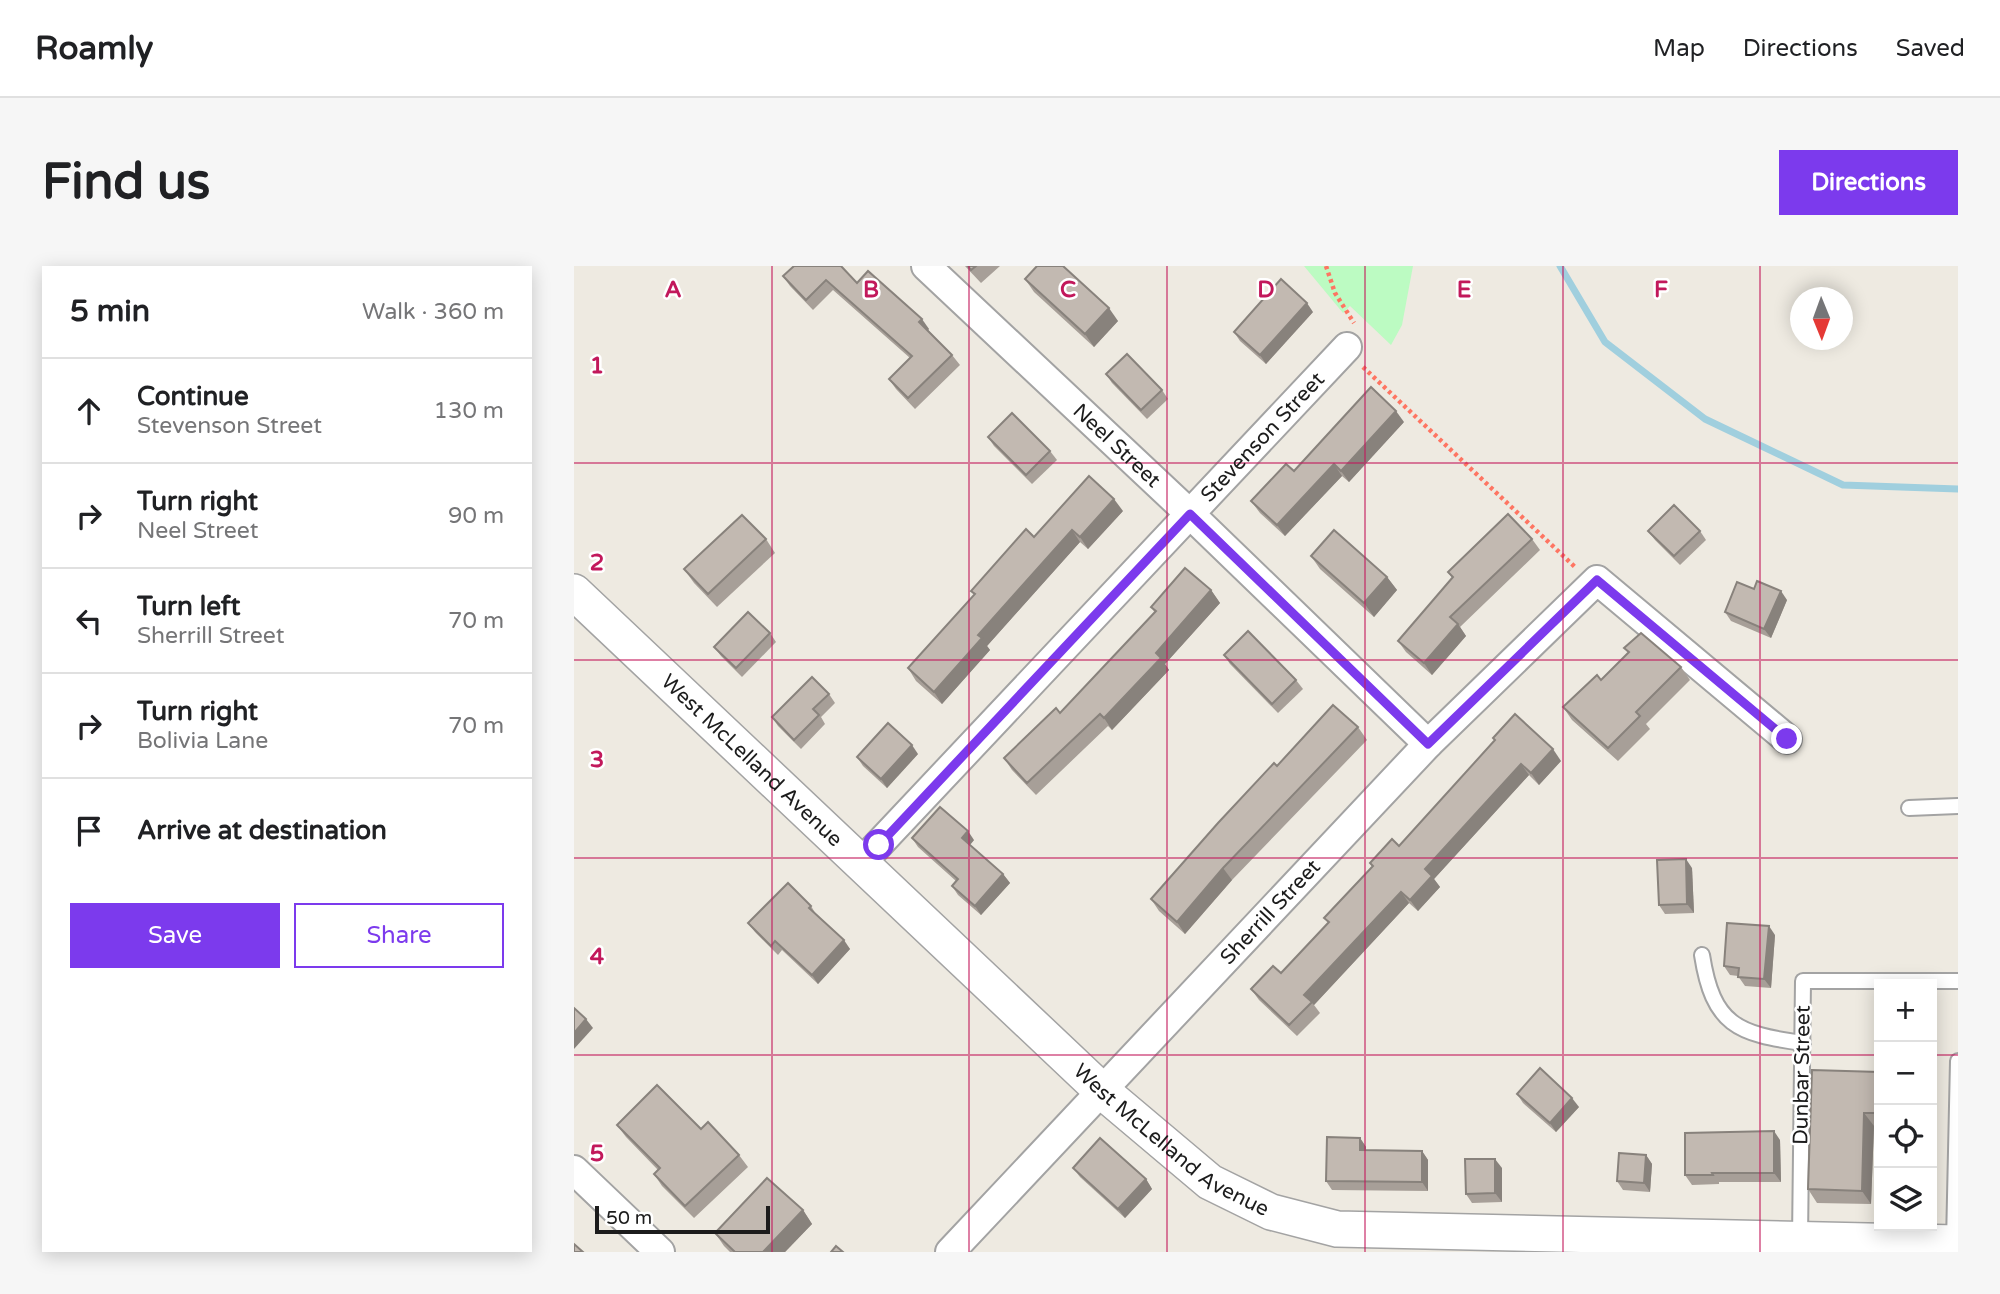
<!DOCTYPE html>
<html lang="en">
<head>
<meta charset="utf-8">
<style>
	body { margin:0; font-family:"Varela Round",sans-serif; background:#f6f6f6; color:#202124 }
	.controls { position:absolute; right:21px; bottom:21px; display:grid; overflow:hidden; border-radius:0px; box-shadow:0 4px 18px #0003 }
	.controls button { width:63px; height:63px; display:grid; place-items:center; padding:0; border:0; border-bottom:2px solid #e0e0e0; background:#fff; color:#202124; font:35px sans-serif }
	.compass { position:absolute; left:1216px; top:21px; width:63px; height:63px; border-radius:50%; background:#fff; box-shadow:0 4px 18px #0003; rotate:179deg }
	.scale { position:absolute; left:21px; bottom:18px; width:175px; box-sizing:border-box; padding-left:7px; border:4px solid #1c1c1c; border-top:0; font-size:19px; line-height:24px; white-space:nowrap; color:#1c1c1c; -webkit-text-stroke:5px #fff; paint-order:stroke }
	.stop { position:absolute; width:21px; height:21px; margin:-16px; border:5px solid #7c3aed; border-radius:50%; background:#fff }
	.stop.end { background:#7c3aed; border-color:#fff; box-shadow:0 2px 7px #0008 }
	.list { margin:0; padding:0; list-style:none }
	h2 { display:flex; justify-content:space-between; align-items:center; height:91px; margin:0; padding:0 28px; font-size:30px }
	h2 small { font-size:23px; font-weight:400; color:#757577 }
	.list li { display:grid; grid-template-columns:46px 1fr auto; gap:21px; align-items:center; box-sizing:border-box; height:105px; padding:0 28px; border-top:2px solid #e0e0e0 }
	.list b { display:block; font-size:26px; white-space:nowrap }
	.list p { margin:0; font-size:23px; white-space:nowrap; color:#757577 }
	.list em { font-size:23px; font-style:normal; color:#757577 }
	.actions { display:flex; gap:14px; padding:21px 28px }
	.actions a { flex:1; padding:16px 0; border:2px solid #7c3aed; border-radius:0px; text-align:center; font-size:24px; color:#7c3aed }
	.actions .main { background:#7c3aed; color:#fff }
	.icon { flex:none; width:38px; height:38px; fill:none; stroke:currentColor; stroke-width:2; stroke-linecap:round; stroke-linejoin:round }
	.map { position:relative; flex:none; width:1384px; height:986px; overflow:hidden; border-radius:0px }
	header { display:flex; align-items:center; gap:42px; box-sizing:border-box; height:98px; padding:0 35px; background:#fff; border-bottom:2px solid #e0e0e0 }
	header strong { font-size:33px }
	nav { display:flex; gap:38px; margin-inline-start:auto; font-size:24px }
	.intro { display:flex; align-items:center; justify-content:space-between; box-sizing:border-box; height:168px; padding:0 42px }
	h1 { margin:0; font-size:49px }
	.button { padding:18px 32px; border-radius:0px; background:#7c3aed; color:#fff; font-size:24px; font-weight:700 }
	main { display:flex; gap:42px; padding:0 42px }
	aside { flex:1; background:#fff; border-radius:0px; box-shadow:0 4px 18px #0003 }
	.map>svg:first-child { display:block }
	.park { fill:#bcfbc2 }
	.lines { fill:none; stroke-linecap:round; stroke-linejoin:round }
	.stream { stroke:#a0cfde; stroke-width:7 }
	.service-casing { stroke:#a3a3a3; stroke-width:18 }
	.minor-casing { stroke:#a3a3a3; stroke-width:32 }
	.tertiary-casing { stroke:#a3a3a3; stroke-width:38 }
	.path { stroke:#fe7562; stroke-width:4.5; stroke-dasharray:3.5 3.5; stroke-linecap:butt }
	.service { stroke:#fff; stroke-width:14 }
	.minor { stroke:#fff; stroke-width:28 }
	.tertiary { stroke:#fff; stroke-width:35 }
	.wall { fill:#a79f98 }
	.shaded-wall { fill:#88827c }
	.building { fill:#c2b9b1; stroke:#88827c; stroke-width:2 }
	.route { stroke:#7c3aed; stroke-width:9 }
	.grid { fill:none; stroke:#c2185b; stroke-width:2; stroke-opacity:0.55 }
	.labels { text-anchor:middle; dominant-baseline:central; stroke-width:5; stroke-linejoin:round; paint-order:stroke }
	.street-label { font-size:21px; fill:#1c1c1c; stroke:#fff }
	.grid-label { font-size:23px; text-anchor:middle; font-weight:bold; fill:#c2185b; stroke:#fff; stroke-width:5; stroke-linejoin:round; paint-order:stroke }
</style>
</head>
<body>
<header>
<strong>Roamly</strong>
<nav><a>Map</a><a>Directions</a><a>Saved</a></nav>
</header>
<div class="intro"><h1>Find us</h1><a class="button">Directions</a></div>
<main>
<aside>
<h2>5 min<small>Walk · 360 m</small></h2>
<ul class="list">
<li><svg class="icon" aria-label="ahead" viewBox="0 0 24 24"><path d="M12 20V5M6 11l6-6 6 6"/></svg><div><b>Continue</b><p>Stevenson Street</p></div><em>130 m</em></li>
<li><svg class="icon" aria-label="right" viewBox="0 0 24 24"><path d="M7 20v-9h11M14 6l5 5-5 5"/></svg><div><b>Turn right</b><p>Neel Street</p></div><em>90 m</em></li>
<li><svg class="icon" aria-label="left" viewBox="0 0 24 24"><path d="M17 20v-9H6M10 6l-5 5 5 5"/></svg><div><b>Turn left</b><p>Sherrill Street</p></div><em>70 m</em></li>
<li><svg class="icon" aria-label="right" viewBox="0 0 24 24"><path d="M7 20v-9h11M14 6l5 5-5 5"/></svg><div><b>Turn right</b><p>Bolivia Lane</p></div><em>70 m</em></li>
<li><svg class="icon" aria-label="arrive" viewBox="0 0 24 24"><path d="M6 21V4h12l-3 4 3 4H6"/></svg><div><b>Arrive at destination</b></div></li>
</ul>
<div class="actions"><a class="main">Save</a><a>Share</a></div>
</aside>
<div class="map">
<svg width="1384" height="986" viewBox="0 0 1384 986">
	<rect width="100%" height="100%" fill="#eeeae1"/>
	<polygon class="park" points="730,0 839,0 828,59 817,79 776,40 769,47"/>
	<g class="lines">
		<polyline class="stream" points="986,0 1031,76 1131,153 1269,219 1384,223"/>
		<g class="service-casing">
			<g id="service">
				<polyline points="1335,542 1384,540"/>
				<path d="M1128 689C1139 759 1163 768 1229 777"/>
				<polyline points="1226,973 1229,715 1384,715"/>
				<polyline points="1380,976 1384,795"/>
			</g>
		</g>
		<g class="minor-casing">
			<g id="minor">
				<path id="s1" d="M352 0 616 248 854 478"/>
				<path id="s2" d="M288 596 773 81"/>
				<polyline points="0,904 86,986"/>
				<path id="s3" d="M376 986 854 478 1023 314 1213 473"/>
			</g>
		</g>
		<g class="tertiary-casing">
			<g id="tertiary">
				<path id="s4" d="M0 326 528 825 636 916 697 946 763 963 1384 977"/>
			</g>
		</g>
		<g class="path">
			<polyline points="752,0 761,27 780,57"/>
			<polyline points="789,101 1001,301"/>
		</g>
		<use href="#service" class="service"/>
		<use href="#minor" class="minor"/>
		<use href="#tertiary" class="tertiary"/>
	</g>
	<g class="wall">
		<polygon points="391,0 426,0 407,17"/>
		<polygon points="209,10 283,17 355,63 354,64 378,89 386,99 341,143 322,123 315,113 336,92 259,24 239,44 216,20"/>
		<polygon points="451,13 544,55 520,81 460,26"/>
		<polygon points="739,46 692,98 666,75 660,66"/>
		<polygon points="532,108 588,124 594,133 573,153 538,117"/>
		<polygon points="830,156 775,216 768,210 711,270 686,247 677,235 720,205"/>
		<polygon points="414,171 476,185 483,194 458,218 420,180"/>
		<polygon points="549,245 514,283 506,276 413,380 416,384 368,438 342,415 334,402 400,329 397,325 460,271"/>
		<polygon points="1074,265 1126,265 1132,274 1106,299 1081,274"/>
		<polygon points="192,273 201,287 143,341 120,317 110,303"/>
		<polygon points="958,273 966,284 886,361 892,370 858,409 832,386 824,375 878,312 874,306"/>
		<polygon points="737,290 813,311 823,324 800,351 746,303"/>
		<polygon points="1180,323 1213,334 1197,372 1157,355 1151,346"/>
		<polygon points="637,324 646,337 591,398 595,404 538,464 534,460 462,529 438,504 430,492 486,447 581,347 577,341"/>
		<polygon points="196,367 202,376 168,411 147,390 140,381"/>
		<polygon points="1050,382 1107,401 1116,414 1072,458 1076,463 1044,495 998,454 989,441 1027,414 1054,387"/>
		<polygon points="650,389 722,414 729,423 704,447 656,398"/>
		<polygon points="255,428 261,437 247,451 251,458 227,483 204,460 198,451"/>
		<polygon points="784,461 793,474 658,614 611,668 585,645 577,633 703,500"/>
		<polygon points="919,472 987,495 965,519 955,509 860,613 866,621 844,645 835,637 740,739 746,747 723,770 685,734 677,723 707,707 754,657 750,652 798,601 796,597 825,580 921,475"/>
		<polygon points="344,488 313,522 289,500 283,491"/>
		<polygon points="338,572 400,574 396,579 429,608 436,617 407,649 384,629 378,620 382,615 344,581"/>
		<polygon points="1118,602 1120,647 1091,648 1085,639"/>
		<polygon points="237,640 243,650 276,683 244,718 208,684 204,689 181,666 174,657"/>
		<polygon points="1201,669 1197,722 1171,720 1164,710 1156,709 1150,700"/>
		<polygon points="1305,806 1305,860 1300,860 1297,938 1243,937 1234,923"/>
		<polygon points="943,828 1005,841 982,866 949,837"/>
		<polygon points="43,859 165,889 174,901 120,952 88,920 80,908 84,904 52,871"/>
		<polygon points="786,872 792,881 792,884 848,885 854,894 854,925 758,924 752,915"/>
		<polygon points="1206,874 1207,916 1145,916 1145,918 1118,919 1111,909"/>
		<polygon points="1072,889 1078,898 1076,926 1049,924 1043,915"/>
		<polygon points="499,902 572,913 578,923 551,952 506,911"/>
		<polygon points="928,902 928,936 898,937 892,928"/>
		<polygon points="229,944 238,958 211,986 156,986 150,980 141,967"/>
	</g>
	<g class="shaded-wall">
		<polygon points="733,37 739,46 692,98 686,89"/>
		<polygon points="535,42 544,55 520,81 511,68"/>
		<polygon points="348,53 355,63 352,66 345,56"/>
		<polygon points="822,145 830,156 775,216 767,205"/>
		<polygon points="760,198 768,210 711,270 703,259"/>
		<polygon points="540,233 549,245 514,283 506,271"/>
		<polygon points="498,264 506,276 413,380 416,384 368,438 360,426 404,369"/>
		<polygon points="813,311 823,324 800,351 790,337"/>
		<polygon points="637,324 646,337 591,398 595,404 538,464 530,452 582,387"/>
		<polygon points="1207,325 1213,334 1197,372 1190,363"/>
		<polygon points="884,358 892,370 858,409 850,397"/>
		<polygon points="338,479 344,488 313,522 307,513"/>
		<polygon points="979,483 987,495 965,519 957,507"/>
		<polygon points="947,498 955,509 860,613 866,621 844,645 836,634 851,603"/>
		<polygon points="394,565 400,574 394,581 388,572"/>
		<polygon points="1112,593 1118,602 1120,647 1113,638"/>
		<polygon points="649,602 658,614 611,668 603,656"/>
		<polygon points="429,608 436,617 407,649 401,640"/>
		<polygon points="827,626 835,637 740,739 730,729"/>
		<polygon points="1195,660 1201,669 1197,722 1190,713"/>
		<polygon points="270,674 276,683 244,718 238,709"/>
		<polygon points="12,753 19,762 0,783 0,767"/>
		<polygon points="998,832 1005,841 982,866 976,857"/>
		<polygon points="1290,847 1300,860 1297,938 1288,925"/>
		<polygon points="1200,865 1206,874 1207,916 1200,907"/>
		<polygon points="786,872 792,881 792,893 786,884"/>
		<polygon points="848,885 854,894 854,925 848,916"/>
		<polygon points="1072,889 1078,898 1076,926 1070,917"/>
		<polygon points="921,893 928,902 928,936 921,927"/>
		<polygon points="572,913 578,923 551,952 544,943"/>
		<polygon points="229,944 238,958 211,986 189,986"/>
	</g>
	<g class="building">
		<polygon points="220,0 267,0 283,17 294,5 348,53 345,56 378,89 334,132 315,113 338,90 252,14 232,34 209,10"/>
		<polygon points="394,0 402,0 397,4"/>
		<polygon points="463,0 489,0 535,42 511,68 451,13"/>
		<polygon points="707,13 733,37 686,89 660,66"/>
		<polygon points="553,88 588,124 567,144 532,108"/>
		<polygon points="797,121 822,145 767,205 760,198 703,259 677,235 712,198 720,205"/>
		<polygon points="438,147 476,185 452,209 414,171"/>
		<polygon points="515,210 540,233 506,271 498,264 404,369 408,372 360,426 334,402 401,328 397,325 452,263 460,271"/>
		<polygon points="1100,239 1126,265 1100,290 1074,265"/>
		<polygon points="934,248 958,273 876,351 884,358 850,397 824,375 879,311 874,306"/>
		<polygon points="168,249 192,273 134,328 110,303"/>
		<polygon points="760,264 813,311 790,337 737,290"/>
		<polygon points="611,302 637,324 582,387 587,392 530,452 526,448 453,517 430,492 482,442 486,447 582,345 577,341"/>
		<polygon points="1183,315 1207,325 1190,363 1151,346 1163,316 1180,323"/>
		<polygon points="174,346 196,367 162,402 140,381"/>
		<polygon points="674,365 722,414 698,438 650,389"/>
		<polygon points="1067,367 1107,401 1062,446 1066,450 1034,482 989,441 1023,409 1027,414 1055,386 1050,382"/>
		<polygon points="238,411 255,428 239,443 245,449 220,474 198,451"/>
		<polygon points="759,439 784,461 649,602 603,656 577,633 644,557 700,497 703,500"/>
		<polygon points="941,448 979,483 957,507 947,498 851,603 858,610 836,634 827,626 730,729 738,736 715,759 677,723 699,700 707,707 755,656 750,652 799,600 796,597 818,573 825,580 921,474 919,472"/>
		<polygon points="314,457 338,479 307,513 283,491"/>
		<polygon points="366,541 394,565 388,572 429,608 401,640 378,620 384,613 338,572"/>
		<polygon points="1112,593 1113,638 1085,639 1083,594"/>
		<polygon points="214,617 237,640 235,642 270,674 238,709 201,675 197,680 174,657"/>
		<polygon points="1153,657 1195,660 1190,713 1164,711 1165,702 1150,700"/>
		<polygon points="0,742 12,753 0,767"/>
		<polygon points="966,802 998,832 976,857 943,828"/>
		<polygon points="1238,804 1305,806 1304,847 1290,847 1288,925 1234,923"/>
		<polygon points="83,819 127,863 134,856 165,889 111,940 80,908 86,902 43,859"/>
		<polygon points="1200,865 1200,907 1138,907 1139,909 1111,909 1111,867"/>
		<polygon points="753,871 786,872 786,884 848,885 848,916 752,915"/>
		<polygon points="526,872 572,913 544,943 499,902"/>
		<polygon points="1045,887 1072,889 1070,917 1043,915"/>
		<polygon points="891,893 921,893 921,927 892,928"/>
		<polygon points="193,912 229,944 189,986 161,986 141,967"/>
		<polygon points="0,978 9,986 0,986"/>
		<polygon points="262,980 269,986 257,986"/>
	</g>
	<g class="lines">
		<polyline class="route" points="305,579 616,248 854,478 1023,314 1213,473"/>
	</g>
	<path class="grid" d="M198 0V986M395 0V986M593 0V986M791 0V986M989 0V986M1186 0V986M0 197H1384M0 394H1384M0 592H1384M0 789H1305M1358 789H1384"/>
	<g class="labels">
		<g class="street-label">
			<text stroke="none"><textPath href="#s2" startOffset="584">Stevenson Street</textPath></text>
			<text stroke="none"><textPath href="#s1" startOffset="262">Neel Street</textPath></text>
			<text stroke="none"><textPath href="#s4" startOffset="245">West McLelland Avenue</textPath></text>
			<text stroke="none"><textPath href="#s3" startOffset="467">Sherrill Street</textPath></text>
			<text transform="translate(1228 809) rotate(-89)">Dunbar Street</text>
			<text stroke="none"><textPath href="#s4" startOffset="812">West McLelland Avenue</textPath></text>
		</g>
	</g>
	<g class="grid-label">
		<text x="99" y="31">A</text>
		<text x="297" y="31">B</text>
		<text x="494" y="31">C</text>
		<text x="692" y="31">D</text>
		<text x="890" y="31">E</text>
		<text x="1087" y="31">F</text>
		<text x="23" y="107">1</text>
		<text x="23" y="304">2</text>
		<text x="23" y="501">3</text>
		<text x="23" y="698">4</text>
		<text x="23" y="895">5</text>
	</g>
</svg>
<div class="controls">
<button>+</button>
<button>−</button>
<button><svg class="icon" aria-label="locate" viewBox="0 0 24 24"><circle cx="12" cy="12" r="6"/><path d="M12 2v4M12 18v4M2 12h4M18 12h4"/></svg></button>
<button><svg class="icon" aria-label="layers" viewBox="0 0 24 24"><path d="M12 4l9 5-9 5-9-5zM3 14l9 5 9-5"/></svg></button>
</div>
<svg class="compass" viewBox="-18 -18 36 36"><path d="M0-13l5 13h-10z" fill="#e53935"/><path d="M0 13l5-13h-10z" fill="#757577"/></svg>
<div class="scale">50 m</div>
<div class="stop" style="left:305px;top:579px"></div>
<div class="stop end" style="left:1213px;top:473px"></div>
</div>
</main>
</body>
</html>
